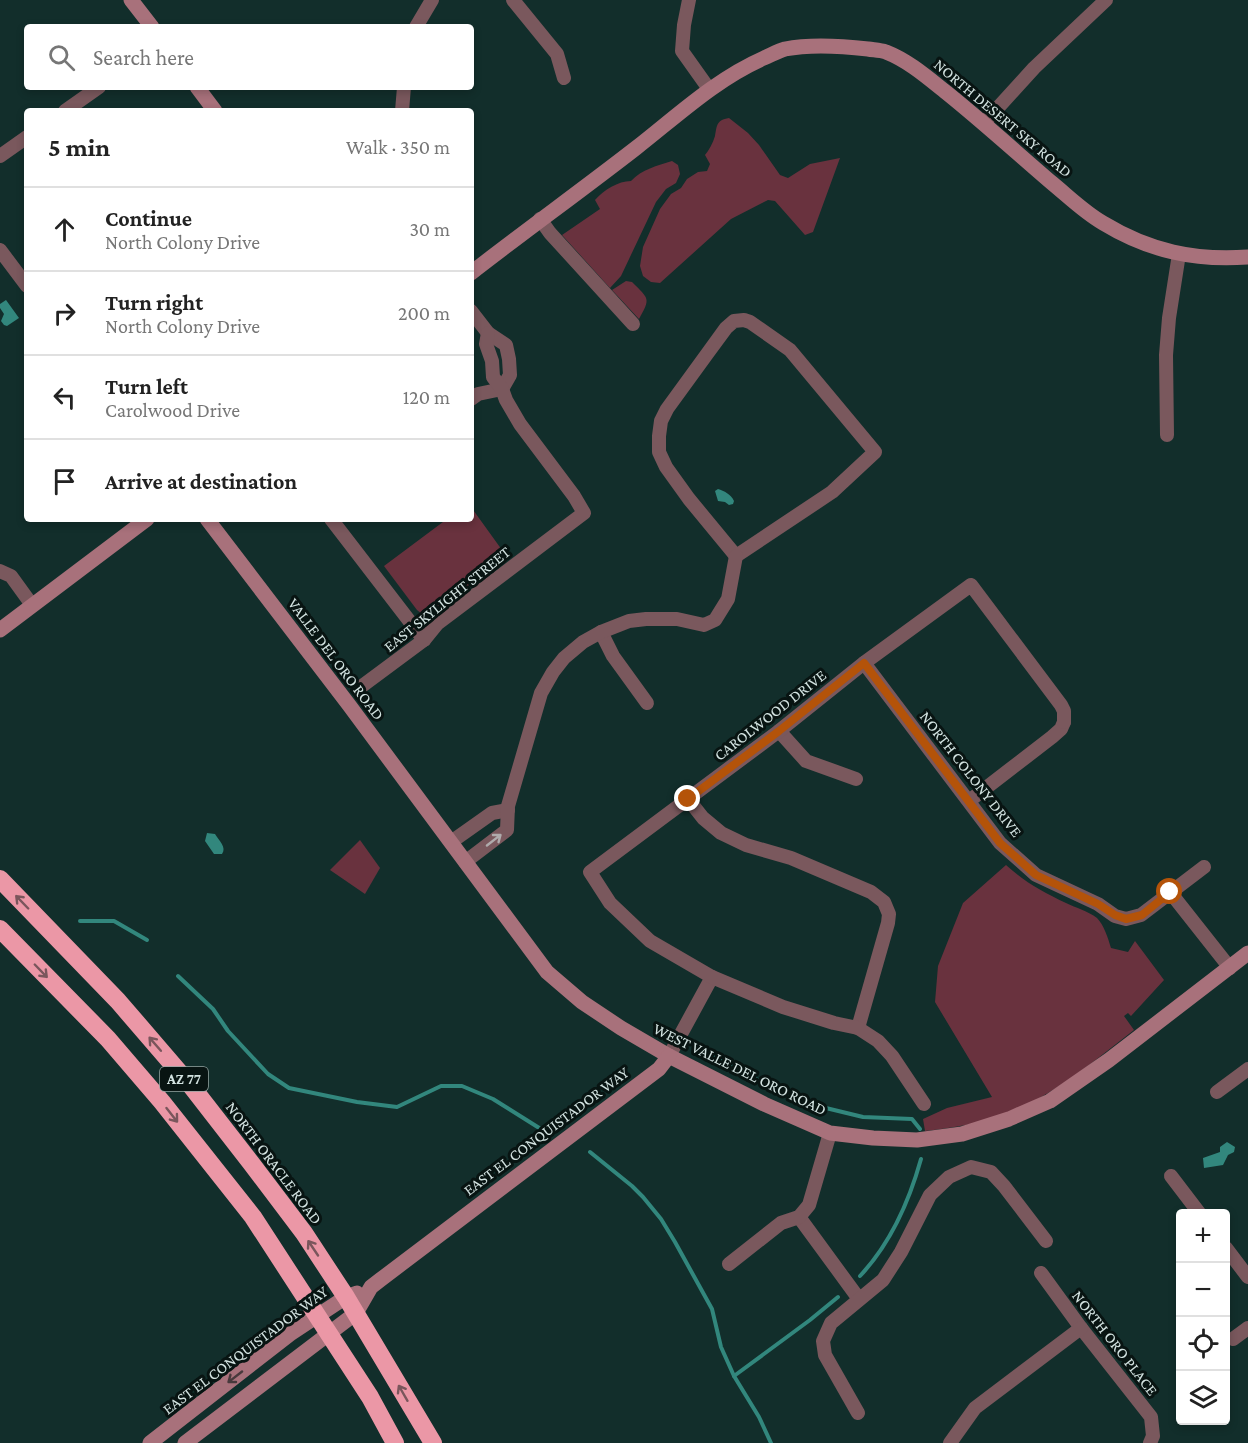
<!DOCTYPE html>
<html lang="en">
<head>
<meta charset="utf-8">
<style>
	body { margin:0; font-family:"Crimson Pro",serif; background:#f6f6f6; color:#222 }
	.controls { position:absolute; right:18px; bottom:18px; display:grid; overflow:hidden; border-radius:6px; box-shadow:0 3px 9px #0003 }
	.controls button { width:54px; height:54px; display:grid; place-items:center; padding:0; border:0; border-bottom:2px solid #e0e0e0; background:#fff; color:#222; font:30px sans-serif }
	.stop { position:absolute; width:18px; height:18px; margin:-14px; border:4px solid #b45309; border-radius:50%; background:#fff }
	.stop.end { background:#b45309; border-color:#fff; box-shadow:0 2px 6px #0008 }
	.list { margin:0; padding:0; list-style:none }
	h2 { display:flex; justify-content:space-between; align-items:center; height:78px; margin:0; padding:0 24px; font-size:26px }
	h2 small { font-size:20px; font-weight:400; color:#767676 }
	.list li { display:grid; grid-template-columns:39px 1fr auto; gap:18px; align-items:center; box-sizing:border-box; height:84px; padding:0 24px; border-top:2px solid #e0e0e0 }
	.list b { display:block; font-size:22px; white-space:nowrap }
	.list p { margin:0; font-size:20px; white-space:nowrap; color:#767676 }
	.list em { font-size:20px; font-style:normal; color:#767676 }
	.icon { flex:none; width:33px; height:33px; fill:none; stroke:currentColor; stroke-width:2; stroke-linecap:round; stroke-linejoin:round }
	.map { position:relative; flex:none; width:1248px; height:1443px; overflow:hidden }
	.search { position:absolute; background:#fff; box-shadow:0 3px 9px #0003; left:24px; top:24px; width:450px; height:66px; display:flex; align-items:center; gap:15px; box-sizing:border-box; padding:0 21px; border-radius:6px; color:#767676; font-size:22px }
	.panel { position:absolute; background:#fff; box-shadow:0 3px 9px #0003; left:24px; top:108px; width:450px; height:414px; border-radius:6px }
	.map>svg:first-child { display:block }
	.green { fill:#69323e }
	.water { fill:#32877d }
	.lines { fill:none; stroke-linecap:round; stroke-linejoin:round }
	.stream { stroke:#32877d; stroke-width:4 }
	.street { stroke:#7a585d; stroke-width:14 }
	.secondary { stroke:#a8717b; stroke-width:15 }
	.highway { stroke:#eb97a6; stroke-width:18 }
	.oneway { stroke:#afabac }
	.oneway2 { stroke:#7a565c }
	.oneway3 { stroke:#48393c }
	.route { stroke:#b45309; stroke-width:8 }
	.labels { text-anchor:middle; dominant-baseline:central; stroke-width:6; stroke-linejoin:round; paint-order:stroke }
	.shield { fill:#081412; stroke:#96a5a3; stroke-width:1.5 }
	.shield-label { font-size:15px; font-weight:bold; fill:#d3e3e1 }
	.street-label { font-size:16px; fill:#d3e3e1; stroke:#081412 }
</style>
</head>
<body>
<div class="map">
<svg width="1248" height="1443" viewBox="0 0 1248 1443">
	<rect width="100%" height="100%" fill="#122e2b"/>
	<g class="green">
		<path d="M729 118 748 133 759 145 780 175 788 178 810 164 840 158 813 232 805 235 775 201 768 200 731 219 660 283 651 282 643 276 640 266 643 247 660 209 671 194 681 188 687 179 698 172 707 171 710 164 705 155C709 150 713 143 715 136 717 126 716 120 729 118Z"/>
		<path d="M672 161 678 165 680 174 676 183 666 189 656 202 621 276 610 288 562 235 600 209 595 200C604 190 618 181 631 181 642 169 657 166 672 161Z"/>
		<path d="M626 281 632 282C649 299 651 298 639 319L612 290Z"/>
		<polygon points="471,507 507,557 431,613 422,614 417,610 384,566 447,519 471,519"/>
		<polygon points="360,840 380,868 365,894 330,870"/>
		<path d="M1006 865C1026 883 1043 892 1066 903 1076 908 1088 911 1097 918 1104 925 1108 938 1111 948L1128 952 1135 941 1164 980 1131 1016 1128 1013 1124 1016 1134 1030C1095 1060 1057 1093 1011 1112 984 1123 953 1128 925 1131L923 1119 947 1108 992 1097 935 1002 938 966 963 903Z"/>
	</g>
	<g class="water">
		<polygon points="6,300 19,318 7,326 4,325 1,321 4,314 0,308 0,304"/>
		<path d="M718 489C724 491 731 494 734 501L733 504 729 505 725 502 718 501 715 491Z"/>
		<path d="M207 833 215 834C219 841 227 847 222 854H214L205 841Z"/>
		<polygon points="1227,1142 1235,1147 1234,1152 1228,1155 1223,1165 1204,1168 1203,1158 1220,1152 1220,1147"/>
	</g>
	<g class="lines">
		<g class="stream">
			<polyline points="80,921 114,921 147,940"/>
			<polyline points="178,976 213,1009 228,1031 268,1074 289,1088 357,1102 397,1107 441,1086 462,1086 493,1099 544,1131"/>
			<polyline points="710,1054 797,1101 863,1117 912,1119 920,1129"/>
			<polyline points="590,1152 632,1186 643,1197 661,1219 675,1242 712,1309 721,1347 734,1376 759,1417 771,1443"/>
			<path d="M860 1276C891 1243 909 1202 921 1159"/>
			<polyline points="734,1376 810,1320 838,1297"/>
		</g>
		<g class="street">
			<polyline points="513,0 557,54 564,78"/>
			<polyline points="689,0 684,25 682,51 709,89"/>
			<polyline points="416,27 432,0"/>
			<polyline points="65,111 99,87"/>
			<polyline points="402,111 404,87"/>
			<polyline points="984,123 1034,68 1106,0"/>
			<polyline points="0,156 27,137"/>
			<polyline points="540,219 550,233 633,324"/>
			<polyline points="0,250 27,286"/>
			<polyline points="471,311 488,333 506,345 509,359 510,375 502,389"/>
			<polygon points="744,320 750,322 790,350 875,452 832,492 736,556 689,499 666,467 659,452 659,436 661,421 667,409 707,354 726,328 734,321"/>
			<polyline points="471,399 478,394 502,389"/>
			<polyline points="1167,435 1166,355 1169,318 1179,254"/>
			<polyline points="331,519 424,640"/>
			<polyline points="0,571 11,576 32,605"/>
			<polyline points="601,632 613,656 647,703"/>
			<polyline points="864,663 1000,843 1036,875 1098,904 1115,916 1126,919 1141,915 1204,867"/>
			<polyline points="358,689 424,640 437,624 584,513 574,496 520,424 506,400 502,389 493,377 492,361 486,344 488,333"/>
			<polyline points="779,731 806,761 856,779"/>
			<polyline points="688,799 703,818 721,833 746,845 791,858 871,892 884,902 889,914 888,923 858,1028"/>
			<polyline points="969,801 1052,737 1061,729 1064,722"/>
			<polyline points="451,842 492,813 508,810"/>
			<polyline points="465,862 507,830 508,806 541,693 553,672 564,658 583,642 601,632 629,621 646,619 677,619 704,625 715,620 728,599 736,556"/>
			<polyline points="1170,892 1230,968"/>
			<polyline points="669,1056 712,977"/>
			<polyline points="1217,1092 1248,1069"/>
			<polyline points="924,1104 892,1056 878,1041 858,1028 834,1023 783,1007 712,977 650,941 610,903 590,872 779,731 864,663 971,585 1061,705 1064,711 1064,722"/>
			<polyline points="1171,1176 1200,1214"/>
			<polyline points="799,1217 859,1299"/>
			<polyline points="1226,1248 1248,1277"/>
			<polyline points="729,1264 781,1223 799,1217 809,1205 830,1133"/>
			<polyline points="1041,1273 1081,1328 1151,1417 1153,1436 1150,1443"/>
			<polyline points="1233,1339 1248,1328"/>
			<polyline points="858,1413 825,1355 823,1341 831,1323 883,1280 901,1252 930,1195 949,1177 971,1167 991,1172 1004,1186 1046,1241"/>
			<polyline points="950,1443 975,1408 1081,1328"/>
		</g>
		<g class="secondary">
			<polyline points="131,0 152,27"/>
			<polyline points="197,87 215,111"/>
			<path d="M471 273C525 231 582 190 636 148 677 116 716 79 764 58 771 55 778 51 785 49 810 44 842 46 868 49 874 50 880 50 886 52 909 61 928 78 947 93 983 122 1017 153 1052 183 1069 197 1084 212 1103 223 1149 251 1195 261 1248 257"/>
			<polyline points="207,519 349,705 547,972 582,1002 621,1028 669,1056 764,1104 830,1133 873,1138 917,1140 962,1134 1009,1119 1050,1101 1109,1060 1248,953"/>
			<polyline points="0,630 147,519"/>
			<polyline points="150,1443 290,1334 346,1297 357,1293"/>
			<polyline points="185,1443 356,1313 371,1287 380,1280 659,1069 669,1056"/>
		</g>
		<g class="highway">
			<polyline points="0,879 118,1001 192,1087 251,1163 304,1233 346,1297 433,1443"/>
			<polyline points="0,929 108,1039 162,1102 253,1217 370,1397 395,1443"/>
		</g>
	</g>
	<defs><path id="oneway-shaft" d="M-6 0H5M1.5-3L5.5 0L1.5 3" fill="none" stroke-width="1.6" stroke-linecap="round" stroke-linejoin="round" transform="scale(1.5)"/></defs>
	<use class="oneway" href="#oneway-shaft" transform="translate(494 840) rotate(-38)"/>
	<g class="oneway2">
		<use href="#oneway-shaft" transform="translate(22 902) rotate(-134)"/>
		<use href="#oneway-shaft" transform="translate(41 971) rotate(46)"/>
		<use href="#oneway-shaft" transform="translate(155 1044) rotate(-131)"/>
		<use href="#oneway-shaft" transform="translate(172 1115) rotate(52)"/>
		<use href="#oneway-shaft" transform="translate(313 1248) rotate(-124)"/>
		<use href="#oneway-shaft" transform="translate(403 1393) rotate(-120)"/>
	</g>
	<use class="oneway3" href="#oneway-shaft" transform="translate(235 1377) rotate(142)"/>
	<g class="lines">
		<polyline class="route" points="688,799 779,731 864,663 1000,843 1036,875 1098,904 1115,915 1126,919 1142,915 1170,892"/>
	</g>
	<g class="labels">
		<rect class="shield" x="160" y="1067" width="48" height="24" rx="4.5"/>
		<g class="shield-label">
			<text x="184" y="1079">AZ 77</text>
		</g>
		<g class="street-label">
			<text transform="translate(1003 118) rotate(40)">NORTH DESERT SKY ROAD</text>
			<text transform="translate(447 599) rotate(-39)">EAST SKYLIGHT STREET</text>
			<text transform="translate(336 659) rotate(53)">VALLE DEL ORO ROAD</text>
			<text transform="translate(770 715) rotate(-38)">CAROLWOOD DRIVE</text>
			<text transform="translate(971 774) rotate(52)">NORTH COLONY DRIVE</text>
			<text transform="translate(740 1069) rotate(26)">WEST VALLE DEL ORO ROAD</text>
			<text transform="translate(546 1131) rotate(-37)">EAST EL CONQUISTADOR WAY</text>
			<text transform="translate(274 1163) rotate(53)">NORTH ORACLE ROAD</text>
			<text transform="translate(1115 1343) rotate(52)">NORTH ORO PLACE</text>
			<text transform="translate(245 1350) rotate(-37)">EAST EL CONQUISTADOR WAY</text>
		</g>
	</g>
</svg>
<div class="controls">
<button>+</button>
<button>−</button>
<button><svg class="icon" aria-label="locate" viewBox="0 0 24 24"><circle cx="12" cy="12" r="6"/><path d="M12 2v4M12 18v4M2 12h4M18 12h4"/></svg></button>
<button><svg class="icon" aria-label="layers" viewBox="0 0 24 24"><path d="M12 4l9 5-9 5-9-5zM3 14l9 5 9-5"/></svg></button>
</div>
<div class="stop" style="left:1170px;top:892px"></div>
<div class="stop end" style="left:688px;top:799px"></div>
<div class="search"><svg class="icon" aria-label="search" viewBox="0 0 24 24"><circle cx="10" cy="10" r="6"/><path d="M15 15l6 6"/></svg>Search here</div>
<section class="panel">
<h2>5 min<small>Walk · 350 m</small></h2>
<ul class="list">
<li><svg class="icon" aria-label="ahead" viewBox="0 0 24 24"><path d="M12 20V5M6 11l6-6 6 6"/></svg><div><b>Continue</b><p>North Colony Drive</p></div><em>30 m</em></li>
<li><svg class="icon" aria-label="right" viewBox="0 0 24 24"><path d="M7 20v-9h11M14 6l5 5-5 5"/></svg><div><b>Turn right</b><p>North Colony Drive</p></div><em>200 m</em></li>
<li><svg class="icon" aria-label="left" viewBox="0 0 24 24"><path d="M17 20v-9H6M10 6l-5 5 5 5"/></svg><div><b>Turn left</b><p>Carolwood Drive</p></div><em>120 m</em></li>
<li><svg class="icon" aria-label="arrive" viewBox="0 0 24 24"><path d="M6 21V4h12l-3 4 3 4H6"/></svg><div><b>Arrive at destination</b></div></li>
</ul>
</section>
</div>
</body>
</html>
